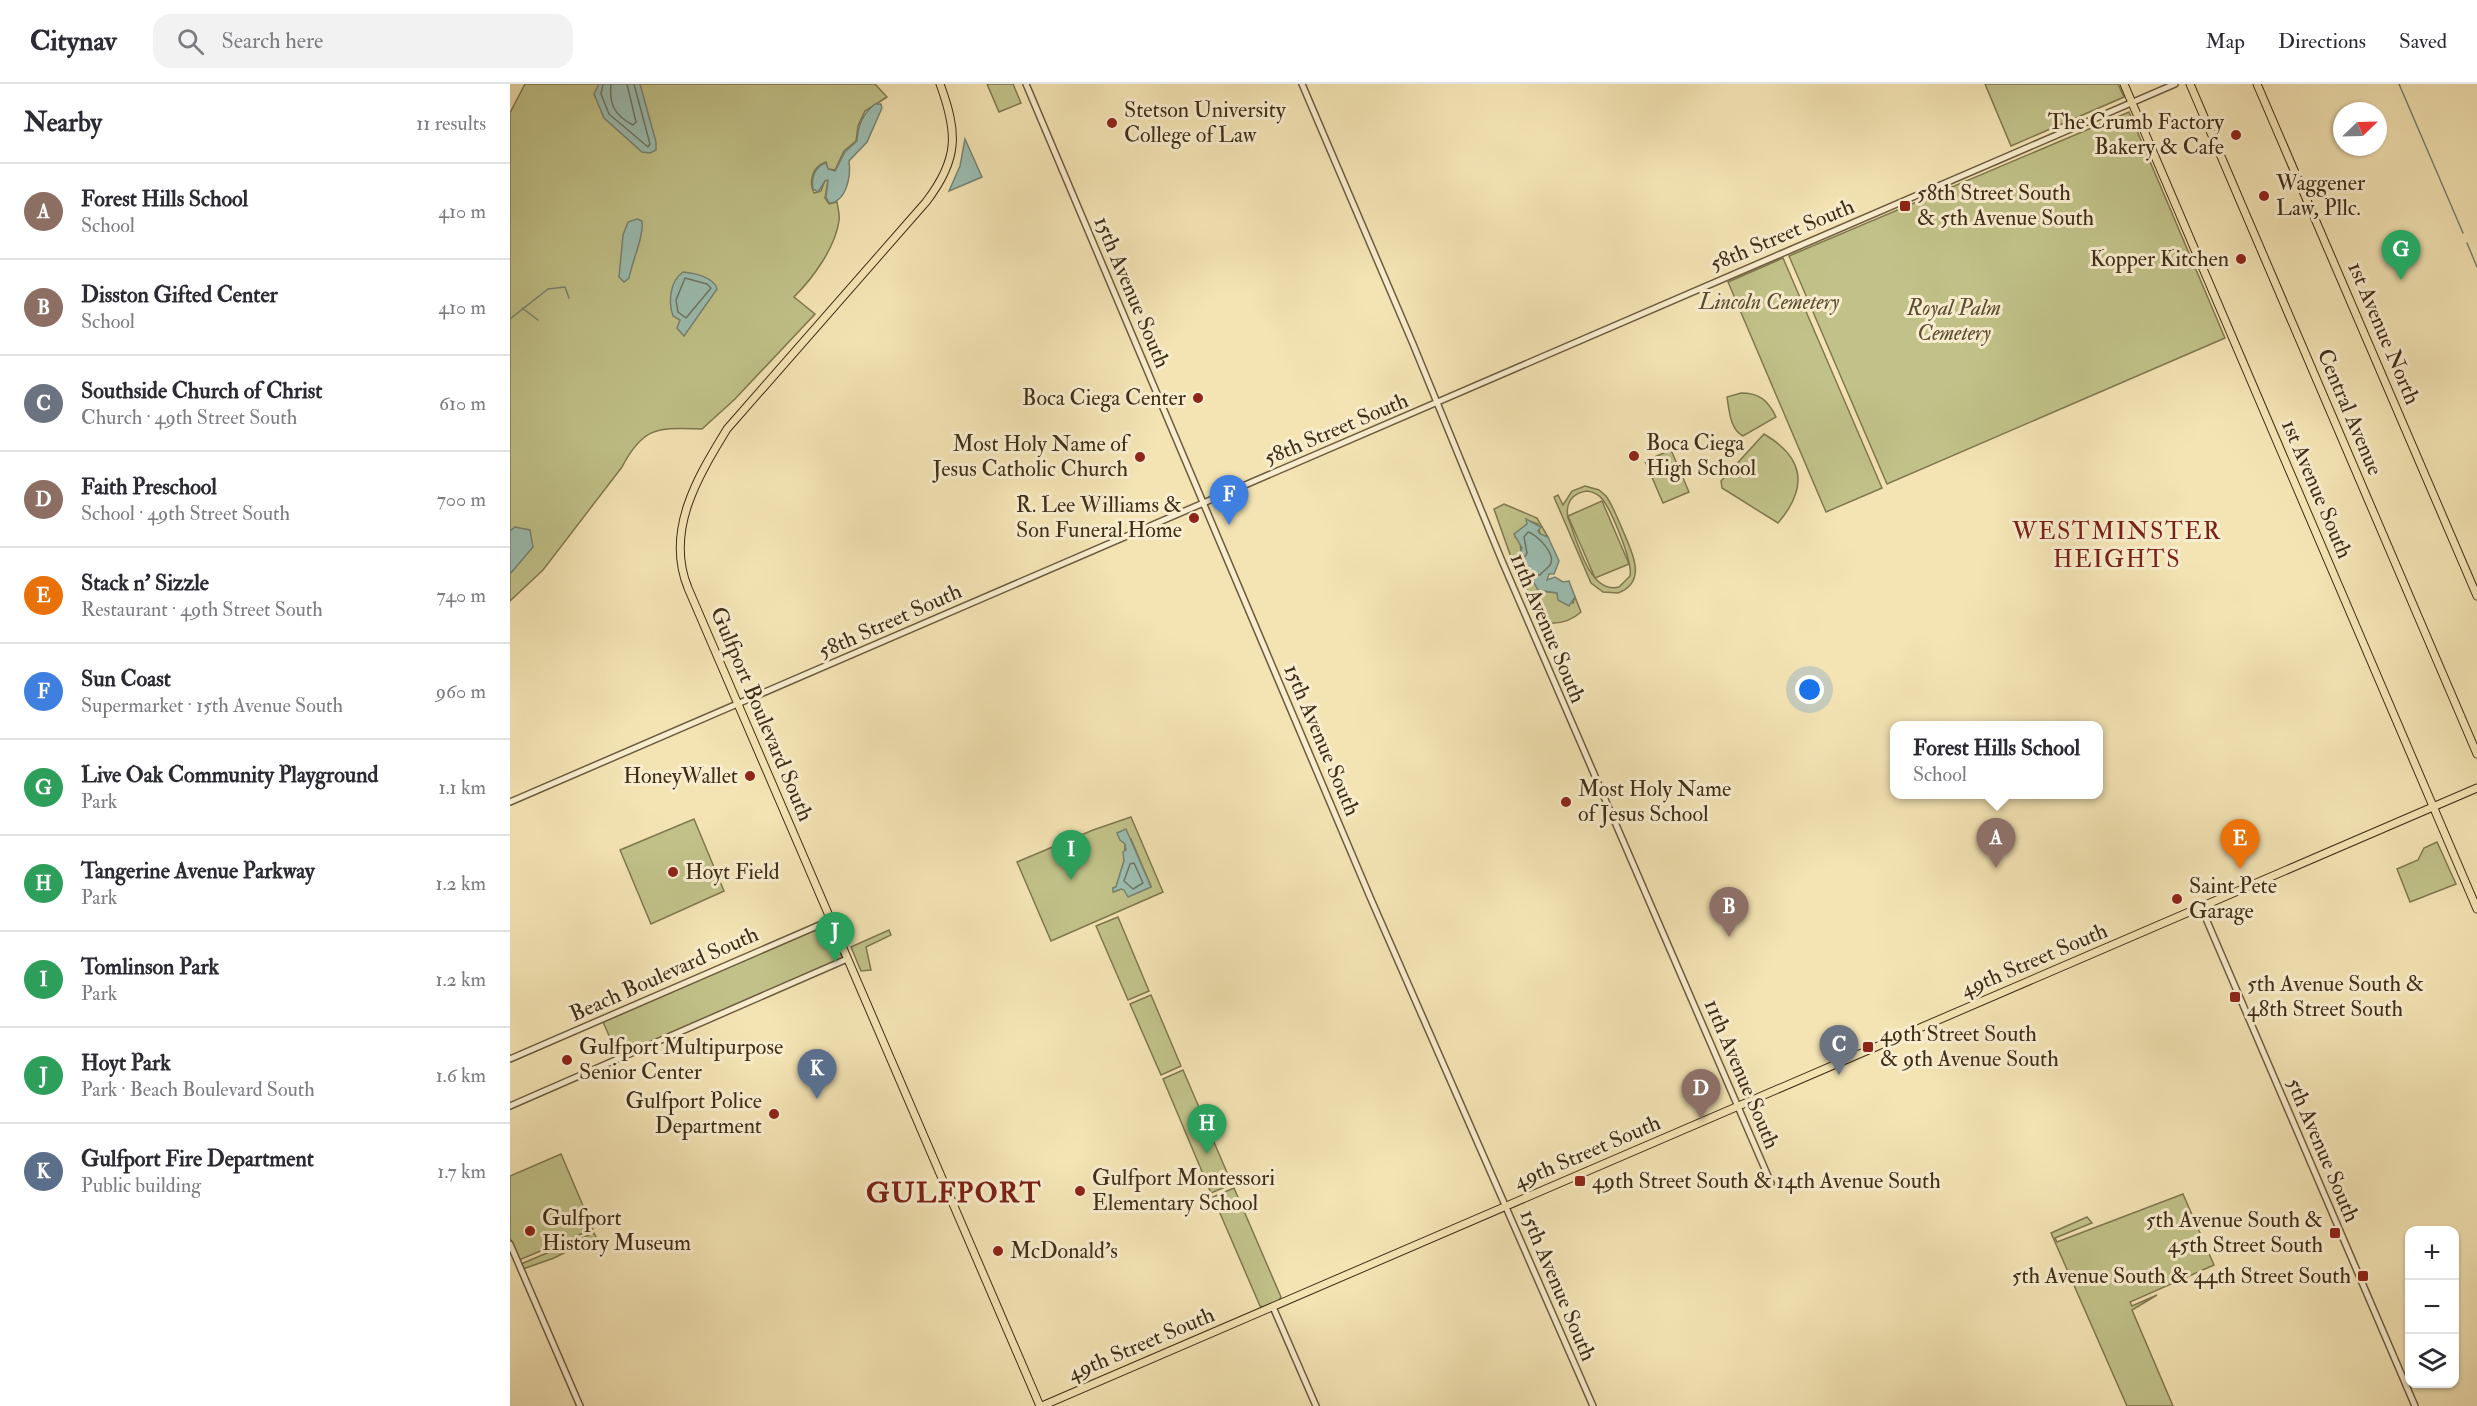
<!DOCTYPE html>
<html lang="en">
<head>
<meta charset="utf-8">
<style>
	body { margin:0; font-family:"IM FELL Double Pica",serif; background:#f2f2f3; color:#2b2b33 }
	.controls { position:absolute; right:18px; bottom:18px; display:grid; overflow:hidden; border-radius:12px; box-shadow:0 2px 4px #0004 }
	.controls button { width:54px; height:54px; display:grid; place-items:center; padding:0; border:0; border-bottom:2px solid #e1e1e2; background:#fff; color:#2b2b33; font:30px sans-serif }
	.compass { position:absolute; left:1823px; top:18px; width:54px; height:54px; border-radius:50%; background:#fff; box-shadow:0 2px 4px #0004; rotate:67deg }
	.you { position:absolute; left:1300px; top:606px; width:21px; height:21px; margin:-15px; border:4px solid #fff; border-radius:50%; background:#1a73e8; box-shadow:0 0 0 9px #1a73e833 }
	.badge { display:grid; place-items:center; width:39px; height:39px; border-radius:50%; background:#8f2418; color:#fff; font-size:20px; font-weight:700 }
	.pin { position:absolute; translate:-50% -50px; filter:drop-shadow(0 2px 3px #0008) }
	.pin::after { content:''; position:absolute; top:32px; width:21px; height:18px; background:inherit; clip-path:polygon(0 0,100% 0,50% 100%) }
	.popup { position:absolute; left:1380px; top:637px; width:213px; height:78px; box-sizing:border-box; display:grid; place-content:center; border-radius:12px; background:#fff; filter:drop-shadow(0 2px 4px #0005); font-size:20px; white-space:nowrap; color:#7c7c81 }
	.popup b { font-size:22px; color:#2b2b33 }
	.popup::after { content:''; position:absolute; left:50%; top:100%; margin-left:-12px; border:12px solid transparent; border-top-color:#fff }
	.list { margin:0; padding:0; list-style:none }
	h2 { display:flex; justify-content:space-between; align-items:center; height:78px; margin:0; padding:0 24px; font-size:26px }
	h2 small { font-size:20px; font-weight:400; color:#7c7c81 }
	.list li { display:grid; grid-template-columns:39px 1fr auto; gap:18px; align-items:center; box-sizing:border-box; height:96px; padding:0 24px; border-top:2px solid #e1e1e2 }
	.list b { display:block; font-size:22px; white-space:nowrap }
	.list p { margin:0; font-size:20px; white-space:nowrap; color:#7c7c81 }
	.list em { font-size:20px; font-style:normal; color:#7c7c81 }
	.icon { flex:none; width:33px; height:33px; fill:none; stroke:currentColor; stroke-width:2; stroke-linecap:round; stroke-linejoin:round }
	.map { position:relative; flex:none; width:1967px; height:1322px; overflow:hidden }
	header { display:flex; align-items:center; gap:36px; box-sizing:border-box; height:84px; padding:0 30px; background:#fff; border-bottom:2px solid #e1e1e2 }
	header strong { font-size:28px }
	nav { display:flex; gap:33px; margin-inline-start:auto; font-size:21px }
	.search { width:420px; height:54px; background:#f2f2f3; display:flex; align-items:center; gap:15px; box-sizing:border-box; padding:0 21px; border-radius:18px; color:#7c7c81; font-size:22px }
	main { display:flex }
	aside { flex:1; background:#fff }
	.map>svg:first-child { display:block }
	.green { fill:#c1c289; stroke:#807850; stroke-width:1.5; fill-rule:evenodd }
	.water { fill:#9cbeb2; stroke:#778474; stroke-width:1.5 }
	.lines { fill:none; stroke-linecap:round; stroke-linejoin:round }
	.shore { stroke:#6e7665; stroke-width:1.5 }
	.stream { stroke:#778474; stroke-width:1.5 }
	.minor-casing { stroke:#6d5c3f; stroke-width:8 }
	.major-casing { stroke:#402e18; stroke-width:9 }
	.minor { stroke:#f8edce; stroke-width:5 }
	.major { stroke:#f4e4b4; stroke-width:7 }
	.poi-dot { fill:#8f2418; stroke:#f8edce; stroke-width:2 }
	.labels { text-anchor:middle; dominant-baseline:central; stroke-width:6; stroke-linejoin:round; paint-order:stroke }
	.poi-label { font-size:22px; fill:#402e18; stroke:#f8edce; text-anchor:start }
	.street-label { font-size:22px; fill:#402e18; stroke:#f8edce }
	.park-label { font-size:22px; font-style:italic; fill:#5a4c2f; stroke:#f8edce }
	.neighbourhood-label { font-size:24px; letter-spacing:1.5px; fill:#7a1f14; stroke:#f8edce }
	.district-label { font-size:28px; font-weight:bold; letter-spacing:1.5px; fill:#7a1f14; stroke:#f8edce }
</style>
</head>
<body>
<header>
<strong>Citynav</strong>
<div class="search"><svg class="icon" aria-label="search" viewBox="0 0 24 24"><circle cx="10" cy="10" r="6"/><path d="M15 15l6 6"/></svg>Search here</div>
<nav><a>Map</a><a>Directions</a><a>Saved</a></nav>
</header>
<main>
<aside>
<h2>Nearby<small>11 results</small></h2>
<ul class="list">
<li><span class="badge" style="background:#8d6e63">A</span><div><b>Forest Hills School</b><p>School</p></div><em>410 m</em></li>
<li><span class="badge" style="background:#8d6e63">B</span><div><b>Disston Gifted Center</b><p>School</p></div><em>410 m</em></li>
<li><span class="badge" style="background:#6b7280">C</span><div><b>Southside Church of Christ</b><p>Church · 49th Street South</p></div><em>610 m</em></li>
<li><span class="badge" style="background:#8d6e63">D</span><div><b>Faith Preschool</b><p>School · 49th Street South</p></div><em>700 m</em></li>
<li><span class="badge" style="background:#e8710a">E</span><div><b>Stack n' Sizzle</b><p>Restaurant · 49th Street South</p></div><em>740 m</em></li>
<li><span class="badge" style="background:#3f7fe0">F</span><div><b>Sun Coast</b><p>Supermarket · 15th Avenue South</p></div><em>960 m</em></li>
<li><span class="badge" style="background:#2e9e5b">G</span><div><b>Live Oak Community Playground</b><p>Park</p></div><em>1.1 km</em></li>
<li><span class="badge" style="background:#2e9e5b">H</span><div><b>Tangerine Avenue Parkway</b><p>Park</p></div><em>1.2 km</em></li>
<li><span class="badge" style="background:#2e9e5b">I</span><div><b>Tomlinson Park</b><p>Park</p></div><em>1.2 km</em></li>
<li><span class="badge" style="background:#2e9e5b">J</span><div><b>Hoyt Park</b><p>Park · Beach Boulevard South</p></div><em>1.6 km</em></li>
<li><span class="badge" style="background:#5c6f8a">K</span><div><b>Gulfport Fire Department</b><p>Public building</p></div><em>1.7 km</em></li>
</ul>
</aside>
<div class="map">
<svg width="1967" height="1322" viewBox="0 0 1967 1322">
	<rect width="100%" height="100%" fill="#f4e4b4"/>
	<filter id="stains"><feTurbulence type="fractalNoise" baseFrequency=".00333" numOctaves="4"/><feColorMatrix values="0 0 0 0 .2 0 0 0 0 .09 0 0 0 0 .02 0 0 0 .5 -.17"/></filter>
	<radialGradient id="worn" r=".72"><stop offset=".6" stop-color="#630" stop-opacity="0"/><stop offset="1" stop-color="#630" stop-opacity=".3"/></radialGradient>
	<g class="green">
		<path d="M15 0H365L377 13 355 27 348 42 346 57 334 67 325 86 318 85 316 78C303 82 298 97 304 109L311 107 315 96 318 97 315 114 319 120 327 118C328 124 330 131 329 137 325 164 303 194 284 213L305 230 225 315 192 345C149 344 134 341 112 383L33 486 0 517V29Z"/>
		<polygon points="477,0 503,0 511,19 489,28"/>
		<polygon points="1475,0 1608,0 1614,13 1501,62"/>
		<polygon points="1619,28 1715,254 1377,400 1279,172"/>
		<polygon points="1273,174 1372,404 1316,428 1218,198"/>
		<path d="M1231 309C1249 309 1258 316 1266 333L1233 352C1220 346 1219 325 1217 313Z"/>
		<path d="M1254 350C1295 374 1298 404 1268 439L1212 404 1211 397Z"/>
		<polygon points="1161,366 1179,408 1153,419 1135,377"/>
		<path d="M1075 402 1089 406 1096 412C1103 422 1108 435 1113 447 1122 468 1138 498 1108 509L1093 508 1081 499 1044 413 1048 411 1053 421 1062 407ZM1077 407C1084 408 1089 410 1093 416 1102 428 1123 478 1120 492L1109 503C1079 511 1067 455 1058 434 1055 419 1062 409 1077 407Z"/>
		<polygon points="1092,417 1119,480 1085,494 1058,432"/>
		<polygon points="994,420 1027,434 1038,453 1030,450 1028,440 1017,436 1017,440 1005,453 1010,457 1011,468 1002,476 984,425"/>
		<path d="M1022 495 1031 507 1047 509 1048 513 1063 519 1065 513 1071 528C1059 539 1045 541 1030 538L1015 502 1017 496Z"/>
		<path d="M621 733 653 808 541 857 507 778 583 746ZM621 755 641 802 611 805 604 808 603 804 606 803 614 777 615 760Z"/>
		<polygon points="184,735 214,807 141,840 110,766"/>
		<polygon points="1927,758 1946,800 1900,818 1887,785 1908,776 1914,764"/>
		<polygon points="608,833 639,907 618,916 586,842"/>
		<polygon points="318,840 333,875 108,972 93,938"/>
		<polygon points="379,846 381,851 356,863 361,886 351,887 341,863"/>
		<polygon points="641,911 671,982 651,991 620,920"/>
		<polygon points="673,986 722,1100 701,1109 653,995"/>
		<polygon points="51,1070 83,1145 9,1176 0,1154 0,1092"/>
		<polygon points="724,1104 771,1213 768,1218 754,1224 750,1222 703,1113"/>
		<polygon points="1673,1110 1704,1181 1620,1218 1622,1222 1647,1211 1622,1226 1663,1322 1617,1322 1541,1149 1577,1133 1582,1139 1545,1154 1547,1158"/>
		<polygon points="84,1149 86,1153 44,1174 13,1185 11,1180"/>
	</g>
	<g class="water">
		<polygon points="89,0 130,0 146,58 146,66 140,69 132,68 94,34 84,10"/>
		<path d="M365 20H371L372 24 357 58 339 77C341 91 337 118 319 119L316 113 318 96 315 97 308 108 303 105C301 94 305 82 316 79L318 85 325 87 335 68 347 57C348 40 353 30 365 20Z"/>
		<polygon points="455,55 472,93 439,107 450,82"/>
		<path d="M127 135 132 137C134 153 122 177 119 194L114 198 109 193 113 151 118 138Z"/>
		<path d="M173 188C184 189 204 193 207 205L174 252 167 244 170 236 163 232C158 218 160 197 173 188Z"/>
		<polygon points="1016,435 1031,443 1028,447 1030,450 1038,453 1049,477 1044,490 1039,490 1037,496 1045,493 1053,498 1059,497 1065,513 1059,522 1048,516 1047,509 1028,506 1022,495 1018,496 1015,502 1002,476 1010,469 1012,464 1004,450 1017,440"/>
		<polygon points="5,443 20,446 23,463 0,490 0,447"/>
		<polygon points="616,745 641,803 618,813 614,806 611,805 603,808 603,804 606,803 614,777 613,768 616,766 615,760 610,756 607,749"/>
	</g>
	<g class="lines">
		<g class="shore">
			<polyline points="93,0 91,10 99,30 138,63 140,60 124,0"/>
			<path d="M101 0C99 20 104 31 123 41L126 38 117 0"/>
			<polygon points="175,194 197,200 201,204 176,234 168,228 166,216"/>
			<path d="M1018 448C1026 450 1047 470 1040 481 1038 484 1032 488 1030 491L1016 489 1011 479 1017 469 1014 453Z"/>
			<polygon points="624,779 633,799 623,805 614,797 620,780"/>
		</g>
		<g class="stream">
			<polyline points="1889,0 1953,149"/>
			<polyline points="1957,159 1967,183"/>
			<polyline points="12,224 28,236"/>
			<polyline points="0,235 38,205 55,203 59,214"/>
		</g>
		<g class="minor-casing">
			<g id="minor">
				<polyline points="516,0 860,813 1083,1322"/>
				<polyline points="792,0 903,260 992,477 1261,1099"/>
				<polyline points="0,718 1665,0"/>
				<polyline points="1691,823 1905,1322"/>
				<polyline points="0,975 321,836"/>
				<polyline points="0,1022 337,875"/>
				<polyline points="0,1160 70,1322"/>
				<polyline points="763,1223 806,1322"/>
			</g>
		</g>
		<g class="major-casing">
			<g id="major">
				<path d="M430 0C448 49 449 75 416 118L217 345C187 394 155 447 178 504L530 1322"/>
				<polyline points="1614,0 1967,825"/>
				<polyline points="1680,0 1967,670"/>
				<polyline points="1747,0 1967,512"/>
				<polyline points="532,1322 1967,704"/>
			</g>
		</g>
		<use href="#minor" class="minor"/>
		<use href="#major" class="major"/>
	</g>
	<g class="poi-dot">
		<circle cx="602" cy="39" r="6"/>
		<circle cx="1726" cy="51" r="6"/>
		<circle cx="1754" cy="112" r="6"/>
		<rect x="1389" y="116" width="12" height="12" rx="3"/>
		<circle cx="1731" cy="175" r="6"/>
		<circle cx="688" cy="314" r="6"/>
		<circle cx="1124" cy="372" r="6"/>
		<circle cx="630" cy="373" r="6"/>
		<circle cx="684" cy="434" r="6"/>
		<circle cx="240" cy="692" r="6"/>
		<circle cx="1056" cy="718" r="6"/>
		<circle cx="163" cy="788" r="6"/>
		<circle cx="1667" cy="815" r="6"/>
		<rect x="1719" y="907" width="12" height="12" rx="3"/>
		<rect x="1352" y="957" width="12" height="12" rx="3"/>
		<circle cx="57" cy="976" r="6"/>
		<circle cx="264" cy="1030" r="6"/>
		<rect x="1064" y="1091" width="12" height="12" rx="3"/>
		<circle cx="570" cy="1107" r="6"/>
		<circle cx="20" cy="1147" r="6"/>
		<rect x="1819" y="1143" width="12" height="12" rx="3"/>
		<circle cx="488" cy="1167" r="6"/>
		<rect x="1847" y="1186" width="12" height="12" rx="3"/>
	</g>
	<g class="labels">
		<g class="poi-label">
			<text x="614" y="26">Stetson University<tspan x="614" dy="25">College of Law</tspan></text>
			<text x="1714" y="38" text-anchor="end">The Crumb Factory<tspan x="1714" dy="25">Bakery &amp; Cafe</tspan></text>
			<text x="1766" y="99">Waggener<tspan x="1766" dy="25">Law, Pllc.</tspan></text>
			<text x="1407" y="109">58th Street South<tspan x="1407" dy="25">&amp; 5th Avenue South</tspan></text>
			<text x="1719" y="175" text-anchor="end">Kopper Kitchen</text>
			<text x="676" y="314" text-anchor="end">Boca Ciega Center</text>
			<text x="1136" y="359">Boca Ciega<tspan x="1136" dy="25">High School</tspan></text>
			<text x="618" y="360" text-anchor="end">Most Holy Name of<tspan x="618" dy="25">Jesus Catholic Church</tspan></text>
			<text x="672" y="421" text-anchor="end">R. Lee Williams &amp;<tspan x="672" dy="25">Son Funeral Home</tspan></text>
			<text x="228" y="692" text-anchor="end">HoneyWallet</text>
			<text x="1068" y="705">Most Holy Name<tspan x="1068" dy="25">of Jesus School</tspan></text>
			<text x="175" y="788">Hoyt Field</text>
			<text x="1679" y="802">Saint Pete<tspan x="1679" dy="25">Garage</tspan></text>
			<text x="1737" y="900">5th Avenue South &amp;<tspan x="1737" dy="25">48th Street South</tspan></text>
			<text x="1370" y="950">49th Street South<tspan x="1370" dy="25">&amp; 9th Avenue South</tspan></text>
			<text x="69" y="963">Gulfport Multipurpose<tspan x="69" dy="25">Senior Center</tspan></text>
			<text x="252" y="1017" text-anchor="end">Gulfport Police<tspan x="252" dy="25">Department</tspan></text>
			<text x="582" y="1094">Gulfport Montessori<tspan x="582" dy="25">Elementary School</tspan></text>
			<text x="1082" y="1097">49th Street South &amp; 14th Avenue South</text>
			<text x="32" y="1134">Gulfport<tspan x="32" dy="25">History Museum</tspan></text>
			<text x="1813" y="1136" text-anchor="end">5th Avenue South &amp;<tspan x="1813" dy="25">45th Street South</tspan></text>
			<text x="500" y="1167">McDonald's</text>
			<text x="1841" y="1192" text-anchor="end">5th Avenue South &amp; 44th Street South</text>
		</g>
		<g class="street-label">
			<text transform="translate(1272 151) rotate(-23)">58th Street South</text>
			<text transform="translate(622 208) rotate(67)">15th Avenue South</text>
			<text transform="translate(1874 249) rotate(67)">1st Avenue North</text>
			<text transform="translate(1840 328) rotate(67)">Central Avenue</text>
			<text transform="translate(826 345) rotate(-23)">58th Street South</text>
			<text transform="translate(1807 405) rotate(67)">1st Avenue South</text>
			<text transform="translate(380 537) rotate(-24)">58th Street South</text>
			<text transform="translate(1038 544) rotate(67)">11th Avenue South</text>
			<text transform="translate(252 630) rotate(67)">Gulfport Boulevard South</text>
			<text transform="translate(812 656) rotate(67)">15th Avenue South</text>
			<text transform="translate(1524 876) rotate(-23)">49th Street South</text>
			<text transform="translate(154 890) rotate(-24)">Beach Boulevard South</text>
			<text transform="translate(1232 990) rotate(67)">11th Avenue South</text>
			<text transform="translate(1813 1066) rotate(67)">5th Avenue South</text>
			<text transform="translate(1077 1068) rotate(-23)">49th Street South</text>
			<text transform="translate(1048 1201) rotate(67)">15th Avenue South</text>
			<text transform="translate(631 1260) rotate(-23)">49th Street South</text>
		</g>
		<g class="park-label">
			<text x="1259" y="218">Lincoln Cemetery</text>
			<text x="1444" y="224">Royal Palm<tspan x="1444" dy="25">Cemetery</tspan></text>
		</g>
		<g class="neighbourhood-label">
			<text x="1607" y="447">WESTMINSTER<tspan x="1607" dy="28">HEIGHTS</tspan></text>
		</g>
		<g class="district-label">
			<text x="444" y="1109">GULFPORT</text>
		</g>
	</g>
	<rect width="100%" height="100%" filter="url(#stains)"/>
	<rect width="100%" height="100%" fill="url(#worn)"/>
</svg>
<div class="controls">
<button>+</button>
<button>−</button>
<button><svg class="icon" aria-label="layers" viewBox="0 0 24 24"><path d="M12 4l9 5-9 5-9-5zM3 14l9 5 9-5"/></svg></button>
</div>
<svg class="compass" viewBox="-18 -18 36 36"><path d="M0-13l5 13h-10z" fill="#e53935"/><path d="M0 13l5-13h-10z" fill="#7c7c81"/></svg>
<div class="you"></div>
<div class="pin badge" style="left:1486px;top:784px;background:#8d6e63">A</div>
<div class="popup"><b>Forest Hills School</b>School</div>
<div class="pin badge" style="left:1219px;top:853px;background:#8d6e63">B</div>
<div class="pin badge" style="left:1329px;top:991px;background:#6b7280">C</div>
<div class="pin badge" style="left:1191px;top:1035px;background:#8d6e63">D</div>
<div class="pin badge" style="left:1730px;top:785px;background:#e8710a">E</div>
<div class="pin badge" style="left:719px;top:441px;background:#3f7fe0">F</div>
<div class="pin badge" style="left:1891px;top:196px;background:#2e9e5b">G</div>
<div class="pin badge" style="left:697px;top:1070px;background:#2e9e5b">H</div>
<div class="pin badge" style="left:561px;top:796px;background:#2e9e5b">I</div>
<div class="pin badge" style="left:325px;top:878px;background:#2e9e5b">J</div>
<div class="pin badge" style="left:307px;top:1015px;background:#5c6f8a">K</div>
</div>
</main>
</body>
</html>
